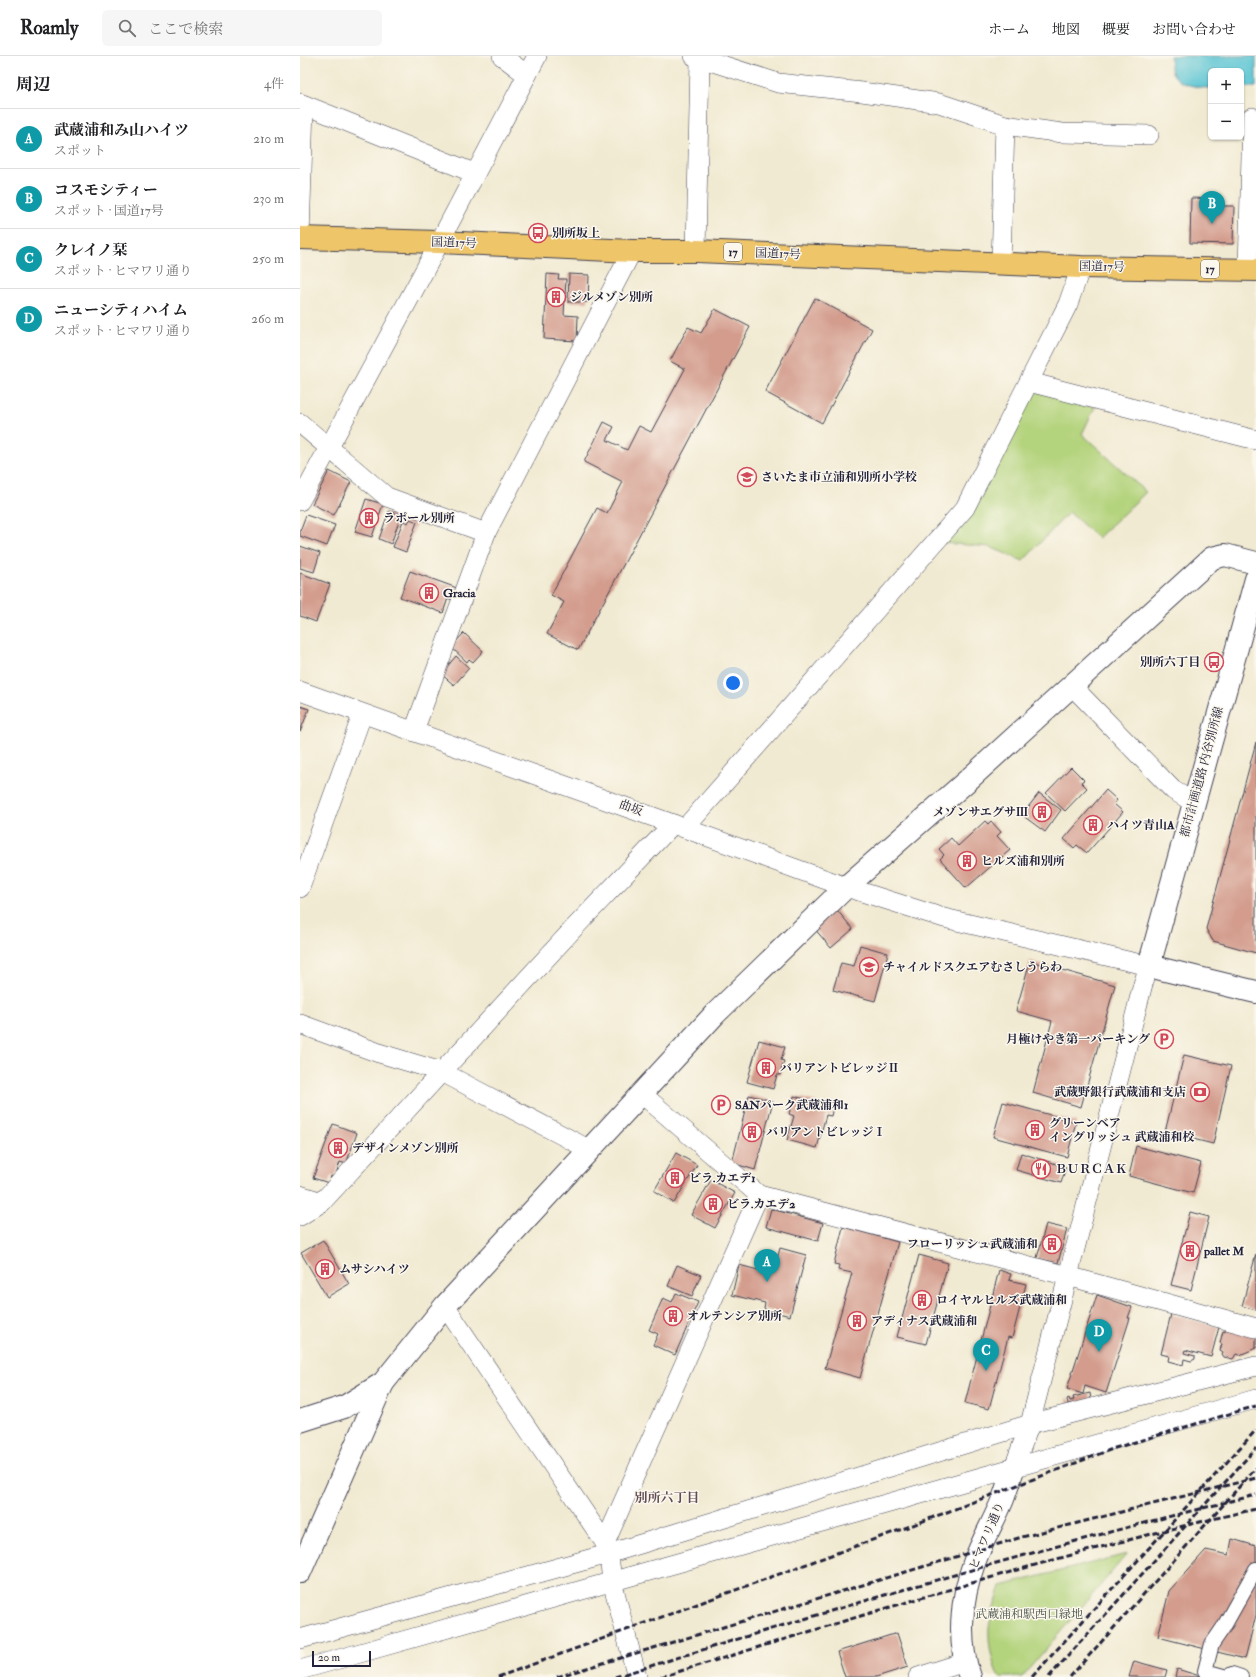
<!DOCTYPE html>
<html lang="ja">
<head>
<meta charset="utf-8">
<style>
	body { margin:0; font-family:"IM FELL Double Pica","Noto Serif JP",serif; background:#f6f6f6; color:#202124 }
	.controls { position:absolute; right:12px; top:12px; display:grid; overflow:hidden; border-radius:6px; box-shadow:0 1px 3px #0004 }
	.controls button { width:36px; height:36px; display:grid; place-items:center; padding:0; border:0; border-bottom:1px solid #e0e0e0; background:#fff; color:#202124; font:20px sans-serif }
	.scale { position:absolute; left:12px; bottom:10px; width:59px; box-sizing:border-box; padding-left:4px; border:2px solid #22223b; border-top:0; font-size:11px; line-height:14px; white-space:nowrap; color:#22223b; -webkit-text-stroke:3px #fbf7ec; paint-order:stroke }
	.you { position:absolute; left:433px; top:627px; width:14px; height:14px; margin:-10px; border:3px solid #fff; border-radius:50%; background:#1a73e8; box-shadow:0 0 0 6px #1a73e833 }
	.badge { display:grid; place-items:center; width:26px; height:26px; border-radius:50%; background:#111827; color:#fff; font-size:13px; font-weight:700 }
	.pin { position:absolute; translate:-50% -33px; filter:drop-shadow(0 1px 2px #0008) }
	.pin::after { content:''; position:absolute; top:21px; width:14px; height:12px; background:inherit; clip-path:polygon(0 0,100% 0,50% 100%) }
	.list { margin:0; padding:0; list-style:none }
	h2 { display:flex; justify-content:space-between; align-items:center; height:52px; margin:0; padding:0 16px; font-size:17px }
	h2 small { font-size:13px; font-weight:400; color:#757577 }
	.list li { display:grid; grid-template-columns:26px 1fr auto; gap:12px; align-items:center; box-sizing:border-box; height:60px; padding:0 16px; border-top:1px solid #e0e0e0 }
	.list b { display:block; font-size:15px; white-space:nowrap }
	.list p { margin:0; font-size:13px; white-space:nowrap; color:#757577 }
	.list em { font-size:13px; font-style:normal; color:#757577 }
	.icon { flex:none; width:22px; height:22px; fill:none; stroke:currentColor; stroke-width:2; stroke-linecap:round; stroke-linejoin:round }
	.map { position:relative; flex:none; width:956px; height:1621px; overflow:hidden }
	header { display:flex; align-items:center; gap:24px; box-sizing:border-box; height:56px; padding:0 20px; background:#fff; border-bottom:1px solid #e0e0e0 }
	header strong { font-size:19px }
	nav { display:flex; gap:22px; margin-inline-start:auto; font-size:14px }
	.search { width:280px; height:36px; background:#f6f6f6; display:flex; align-items:center; gap:10px; box-sizing:border-box; padding:0 14px; border-radius:6px; color:#757577; font-size:15px }
	main { display:flex }
	aside { flex:1; background:#fff }
	.map>svg:first-child { display:block }
	.green { fill:#b3d37b; stroke:#6a7a5b }
	.water { fill:#59c4d3; stroke:#3e7387 }
	.building { fill:#d39c8d }
	.lines { fill:none; stroke-linecap:round; stroke-linejoin:round }
	.pedestrian-casing { stroke:#414052; stroke-width:16 }
	.minor-casing { stroke:#414052; stroke-width:20 }
	.tertiary-casing { stroke:#414052; stroke-width:24 }
	.trunk-casing { stroke:#414052; stroke-width:24 }
	.pedestrian { stroke:#fff; stroke-width:14 }
	.minor { stroke:#fff; stroke-width:19 }
	.tertiary { stroke:#fff; stroke-width:22 }
	.trunk { stroke:#eec569; stroke-width:22 }
	.rail { stroke:#22223b; stroke-width:3; stroke-dasharray:6 3; stroke-linecap:butt }
	.labels { text-anchor:middle; dominant-baseline:central; stroke-width:3; stroke-linejoin:round; paint-order:stroke }
	.shield { fill:#fbf7ec; stroke:#636270; stroke-width:1 }
	.shield-label { font-size:11px; font-weight:bold; fill:#22223b }
	.poi-label { font-size:12px; font-weight:bold; fill:#22223b; stroke:#fbf7ec; text-anchor:start }
	.street-label { font-size:12px; fill:#22223b; stroke:#fbf7ec }
	.park-label { font-size:12px; fill:#4e574e; stroke:#fbf7ec }
	.neighbourhood-label { font-size:13px; font-weight:bold; fill:#604d58; stroke:#fbf7ec }
</style>
</head>
<body>
<header>
<strong>Roamly</strong>
<div class="search"><svg class="icon" aria-label="search" viewBox="0 0 24 24"><circle cx="10" cy="10" r="6"/><path d="M15 15l6 6"/></svg>ここで検索</div>
<nav><a>ホーム</a><a>地図</a><a>概要</a><a>お問い合わせ</a></nav>
</header>
<main>
<aside>
<h2>周辺<small>4件</small></h2>
<ul class="list">
<li><span class="badge" style="background:#0f9aa8">A</span><div><b>武蔵浦和み山ハイツ</b><p>スポット</p></div><em>210 m</em></li>
<li><span class="badge" style="background:#0f9aa8">B</span><div><b>コスモシティー</b><p>スポット · 国道17号</p></div><em>230 m</em></li>
<li><span class="badge" style="background:#0f9aa8">C</span><div><b>クレイノ栞</b><p>スポット · ヒマワリ通り</p></div><em>250 m</em></li>
<li><span class="badge" style="background:#0f9aa8">D</span><div><b>ニューシティハイム</b><p>スポット · ヒマワリ通り</p></div><em>260 m</em></li>
</ul>
</aside>
<div class="map">
<svg width="956" height="1621" viewBox="0 0 956 1621">
	<rect width="100%" height="100%" fill="#fbf7ec"/>
	<filter id="ink" filterUnits="userSpaceOnUse"><feTurbulence type="fractalNoise" baseFrequency=".025" numOctaves="2"/><feDisplacementMap in="SourceGraphic" scale="8" xChannelSelector="R" yChannelSelector="G"/><feConvolveMatrix kernelMatrix="1 2 1 2 8 2 1 2 1" color-interpolation-filters="sRGB"/></filter>
	<filter id="wash" filterUnits="userSpaceOnUse"><feTurbulence type="fractalNoise" baseFrequency=".012" numOctaves="4" result="noise"/><feDisplacementMap in="SourceGraphic" scale="16" xChannelSelector="R" yChannelSelector="G"/><feGaussianBlur stdDeviation="0.9" result="paint"/><feColorMatrix in="noise" values="0 0 0 0 0 0 0 0 0 0 0 0 0 0 0 0 0 1.4 0 .05"/><feComposite in="paint" operator="in"/></filter>
	<g filter="url(#wash)">
		<rect width="100%" height="100%" fill="#f1ead2"/>
		<g class="green">
			<polygon points="734,334 795,351 782,378 846,436 798,482 769,456 723,505 690,491 644,487"/>
			<path d="M827 1498 722 1621H699C692 1608 688 1587 689 1572 691 1558 697 1543 701 1530Z"/>
		</g>
		<path class="water" d="M870 0H956V31H941V15H911V32C899 32 877 29 872 16 870 11 871 5 870 0Z"/>
		<g id="blocks">
			<g class="building">
				<polygon points="891,142 922,143 922,150 934,150 933,188 890,187"/>
				<polygon points="247,218 259,219 258,223 266,223 264,259 278,260 277,285 244,283"/>
				<polygon points="269,218 289,219 288,246 268,246"/>
				<polygon points="515,242 572,273 522,367 465,336"/>
				<polygon points="415,253 450,271 278,594 247,578 264,546 251,539 297,452 307,457 323,426 284,406 304,366 314,371 307,384 327,394 339,370 351,376 385,313 370,305 388,271 401,277"/>
				<polygon points="29,415 51,426 34,459 12,448"/>
				<polygon points="66,443 83,448 72,481 55,476"/>
				<polygon points="89,455 101,459 91,488 79,483"/>
				<polygon points="6,459 35,469 27,490 0,480 0,475"/>
				<polygon points="110,463 117,466 106,496 93,491 103,465 108,467"/>
				<polygon points="0,490 20,497 14,516 0,512"/>
				<polygon points="110,515 157,532 152,544 148,542 143,557 100,541"/>
				<polygon points="0,517 30,528 16,566 0,560"/>
				<polygon points="164,577 183,595 173,606 169,603 167,606 151,591"/>
				<polygon points="156,600 169,612 154,629 141,618"/>
				<polygon points="0,650 9,653 0,676"/>
				<polygon points="956,686 956,897 913,885 906,873"/>
				<polygon points="771,711 784,724 781,726 787,732 765,755 746,737"/>
				<polygon points="806,734 817,744 814,748 823,756 787,797 777,789 774,792 764,783"/>
				<polygon points="739,737 761,754 745,776 722,759"/>
				<polygon points="685,765 688,768 691,765 701,776 697,780 710,794 666,832 640,803 644,799 639,793 651,782 658,790"/>
				<polygon points="536,853 553,873 531,892 514,872"/>
				<polygon points="560,889 588,897 575,945 533,934 541,907 554,910"/>
				<polygon points="730,905 815,929 781,1051 733,1037 752,965 716,955"/>
				<polygon points="459,984 485,991 481,1004 484,1005 480,1019 477,1019 473,1033 447,1026"/>
				<polygon points="884,999 931,1010 913,1088 865,1076"/>
				<polygon points="449,1039 473,1045 455,1114 432,1107"/>
				<polygon points="494,1040 533,1051 531,1060 526,1059 517,1092 487,1084 494,1060 489,1058"/>
				<polygon points="703,1046 776,1066 767,1101 693,1081"/>
				<polygon points="33,1068 57,1077 46,1108 40,1106 35,1121 31,1120 29,1127 13,1122"/>
				<polygon points="836,1090 901,1107 893,1137 829,1120"/>
				<polygon points="376,1097 397,1109 374,1147 354,1135"/>
				<polygon points="721,1097 766,1111 761,1127 716,1114"/>
				<polygon points="411,1124 435,1137 415,1172 391,1159"/>
				<polygon points="471,1153 523,1167 518,1185 466,1171"/>
				<polygon points="890,1156 909,1161 891,1234 871,1229"/>
				<polygon points="746,1168 767,1173 758,1207 737,1202"/>
				<polygon points="543,1171 598,1186 560,1322 525,1312 552,1217 538,1214 539,1209 534,1208"/>
				<polygon points="23,1184 49,1228 27,1241 1,1197"/>
				<polygon points="480,1192 506,1199 490,1260 464,1253 465,1247 432,1239 439,1209 458,1214 459,1207 475,1211"/>
				<polygon points="956,1198 956,1254 942,1250"/>
				<polygon points="619,1199 648,1207 626,1288 597,1281"/>
				<polygon points="377,1209 401,1219 392,1240 368,1230"/>
				<polygon points="699,1214 711,1218 709,1224 726,1228 712,1282 708,1281 689,1353 665,1347"/>
				<polygon points="376,1237 398,1246 375,1299 353,1289 358,1278 349,1274 363,1242 372,1246"/>
				<polygon points="797,1239 832,1251 828,1262 830,1262 806,1337 785,1330 783,1338 767,1333"/>
				<polygon points="871,1258 919,1271 911,1301 885,1294 884,1297 895,1300 895,1303 891,1305 884,1303 883,1309 868,1305 869,1300 861,1298"/>
				<polygon points="926,1271 956,1277 956,1292 940,1299 936,1298 933,1303 924,1301 922,1298 923,1296 920,1294 922,1288 920,1287 923,1275 925,1276"/>
				<polygon points="790,1337 791,1344 768,1348 767,1343 769,1342 770,1345 774,1344 773,1341"/>
				<polygon points="932,1483 956,1490 956,1559 945,1603 858,1581 869,1535 906,1494 929,1499"/>
				<polygon points="597,1577 608,1611 576,1621 545,1621 537,1596"/>
				<polygon points="834,1605 867,1614 865,1621 829,1621"/>
				<polygon points="877,1613 903,1621 875,1621"/>
			</g>
		</g>
	</g>
	<g filter="url(#ink)">
		<use href="#blocks" fill-opacity="0" stroke="#414052" stroke-width="1"/>
		<g class="lines">
			<g class="pedestrian-casing">
				<polyline id="pedestrian" points="941,1621 932,1618 927,1621 905,1615 912,1588 923,1572 956,1513"/>
			</g>
			<g class="minor-casing">
				<g id="minor">
					<polyline points="202,0 227,19"/>
					<polyline points="394,0 478,27 562,36 639,47 705,69 762,77 849,79"/>
					<polyline points="0,47 174,117"/>
					<polyline points="0,182 4,49"/>
					<polyline points="396,195 400,3"/>
					<polyline points="701,208 705,69"/>
					<polyline points="948,214 952,61"/>
					<polyline points="729,326 956,384"/>
					<polyline points="0,367 87,441 186,477"/>
					<polyline points="0,445 129,206 237,0"/>
					<polyline points="772,630 873,734 893,746"/>
					<polyline points="0,635 373,768 546,831 644,862 849,910 843,928 730,1368 714,1411"/>
					<polyline points="114,675 186,477 332,195"/>
					<polyline points="385,772 665,452 768,248 781,211"/>
					<polyline points="0,832 62,659"/>
					<polyline points="0,968 79,997 142,1016 290,1094"/>
					<polyline points="0,1139 22,1146"/>
					<polyline points="459,1139 768,1220 956,1272"/>
					<polyline points="0,1160 22,1146 275,871 373,768"/>
					<polyline points="145,1250 305,1487 310,1508 312,1525 337,1621"/>
					<polyline points="305,1487 459,1139 342,1038"/>
					<polyline points="0,1583 308,1498 730,1368 956,1310"/>
					<polyline points="0,1614 956,1343"/>
					<polyline points="618,1621 665,1606"/>
				</g>
			</g>
			<g class="tertiary-casing">
				<g id="tertiary">
					<polyline points="956,523 849,910 956,936"/>
					<polyline points="0,1365 44,1351 83,1327 145,1250 415,958 546,831 668,724 912,502 925,499 956,507"/>
					<polyline points="0,1516 83,1327"/>
					<path d="M670 1621C657 1585 661 1543 674 1507 682 1485 694 1465 703 1443 707 1432 710 1422 714 1411"/>
				</g>
			</g>
			<g class="trunk-casing">
				<polyline id="trunk" points="0,182 139,186 332,195 396,195 781,211 956,214"/>
			</g>
			<use href="#pedestrian" class="pedestrian"/>
			<use href="#minor" class="minor"/>
			<use href="#tertiary" class="tertiary"/>
			<use href="#trunk" class="trunk"/>
			<g class="rail">
				<polyline points="198,1621 605,1472 815,1392 956,1350"/>
				<polyline points="257,1621 722,1481 956,1422"/>
				<path d="M315 1621C527 1555 740 1491 956 1439"/>
				<path d="M361 1621C558 1561 755 1498 956 1453"/>
				<polyline points="732,1621 956,1374"/>
				<polyline points="749,1621 956,1392"/>
				<polyline points="770,1621 956,1412"/>
			</g>
		</g>
	</g>
	<defs>
		<g id="bus-ring" transform="scale(1)"><circle r="9.5" fill="#fbf7ec" stroke="#d1495b" stroke-width="1.5"/><path d="M-5-6H5V4H4V6H2V4H-2V6H-4V4H-5ZM-3.5-4V0h7V-4ZM-3.5 1.2v1.5H-2V1.2ZM2 1.2v1.5H3.5V1.2Z" fill="#d1495b"/></g>
		<g id="building-ring" transform="scale(1)"><circle r="9.5" fill="#fbf7ec" stroke="#d1495b" stroke-width="1.5"/><path d="M-4-6H4V6H1V3H-1V6H-4ZM-2.5-4.3h1.7v1.8h-1.7ZM.8-4.3h1.7v1.8H.8ZM-2.5-1h1.7V.8h-1.7ZM.8-1h1.7V.8H.8Z" fill="#d1495b"/></g>
		<g id="school-ring" transform="scale(1)"><circle r="9.5" fill="#fbf7ec" stroke="#d1495b" stroke-width="1.5"/><path d="M0-5L7-2L0 1L-7-2ZM-4 1L0 2.5L4 1V4Q0 6-4 4Z" fill="#d1495b"/></g>
		<g id="parking-ring" transform="scale(1)"><circle r="9.5" fill="#fbf7ec" stroke="#d1495b" stroke-width="1.5"/><path d="M-3.5-5.5H1a3.5 3.5 0 0 1 0 7H-1V5.5H-3.5ZM-1-3.4V-.6H.8a1.4 1.4 0 0 0 0-2.8Z" fill="#d1495b"/></g>
		<g id="bank-ring" transform="scale(1)"><circle r="9.5" fill="#fbf7ec" stroke="#d1495b" stroke-width="1.5"/><path d="M-6-4H6V4H-6ZM0-2.3a2.3 2.3 0 1 0 0 4.6a2.3 2.3 0 1 0 0-4.6Z" fill="#d1495b"/></g>
		<g id="restaurant-ring" transform="scale(1)"><circle r="9.5" fill="#fbf7ec" stroke="#d1495b" stroke-width="1.5"/><path d="M-5-6h1v4h1v-4h1v4h1v-4h1v5L-1.5 .5V6h-2V.5L-5-1ZM5-6V6H3V1.5H1.5Q1.5-4 5-6Z" fill="#d1495b"/></g>
	</defs>
	<g fill-rule="evenodd">
		<use href="#bus-ring" x="238" y="177"/>
		<use href="#building-ring" x="256" y="241"/>
		<use href="#school-ring" x="447" y="421"/>
		<use href="#building-ring" x="69" y="462"/>
		<use href="#building-ring" x="129" y="537"/>
		<use href="#bus-ring" x="914" y="606"/>
		<use href="#building-ring" x="742" y="756"/>
		<use href="#building-ring" x="793" y="769"/>
		<use href="#building-ring" x="667" y="805"/>
		<use href="#school-ring" x="569" y="911"/>
		<use href="#parking-ring" x="864" y="983"/>
		<use href="#building-ring" x="466" y="1012"/>
		<use href="#bank-ring" x="900" y="1036"/>
		<use href="#parking-ring" x="421" y="1049"/>
		<use href="#building-ring" x="735" y="1074"/>
		<use href="#building-ring" x="452" y="1076"/>
		<use href="#building-ring" x="38" y="1092"/>
		<use href="#restaurant-ring" x="741" y="1113"/>
		<use href="#building-ring" x="375" y="1122"/>
		<use href="#building-ring" x="413" y="1148"/>
		<use href="#building-ring" x="752" y="1188"/>
		<use href="#building-ring" x="890" y="1195"/>
		<use href="#building-ring" x="25" y="1213"/>
		<use href="#building-ring" x="622" y="1244"/>
		<use href="#building-ring" x="373" y="1260"/>
		<use href="#building-ring" x="557" y="1265"/>
	</g>
	<g class="labels">
		<g class="shield">
			<rect x="424" y="187" width="18" height="18" rx="3"/>
			<rect x="901" y="204" width="18" height="18" rx="3"/>
		</g>
		<g class="shield-label">
			<text x="433" y="196">17</text>
			<text x="910" y="213">17</text>
		</g>
		<g class="poi-label">
			<text x="252" y="177">別所坂上</text>
			<text x="270" y="241">ジルメゾン別所</text>
			<text x="461" y="421">さいたま市立浦和別所小学校</text>
			<text x="83" y="462">ラポール別所</text>
			<text x="143" y="537">Gracia</text>
			<text x="900" y="606" text-anchor="end">別所六丁目</text>
			<text x="728" y="756" text-anchor="end">メゾンサエグサⅢ</text>
			<text x="807" y="769">ハイツ青山A</text>
			<text x="681" y="805">ヒルズ浦和別所</text>
			<text x="583" y="911">チャイルドスクエアむさしうらわ</text>
			<text x="850" y="983" text-anchor="end">月極けやき第一パーキング</text>
			<text x="480" y="1012">バリアントビレッジⅡ</text>
			<text x="886" y="1036" text-anchor="end">武蔵野銀行武蔵浦和支店</text>
			<text x="435" y="1049">SANパーク武蔵浦和1</text>
			<text x="749" y="1067">グリーンベア<tspan x="749" dy="14">イングリッシュ 武蔵浦和校</tspan></text>
			<text x="466" y="1076">バリアントビレッジⅠ</text>
			<text x="52" y="1092">デザインメゾン別所</text>
			<text x="755" y="1113">ＢＵＲＣＡＫ</text>
			<text x="389" y="1122">ビラ.カエデ1</text>
			<text x="427" y="1148">ビラ.カエデ2</text>
			<text x="738" y="1188" text-anchor="end">フローリッシュ武蔵浦和</text>
			<text x="904" y="1195">pallet M</text>
			<text x="39" y="1213">ムサシハイツ</text>
			<text x="636" y="1244">ロイヤルヒルズ武蔵浦和</text>
			<text x="387" y="1260">オルテンシア別所</text>
			<text x="571" y="1265">アディナス武蔵浦和</text>
		</g>
		<g class="street-label">
			<text transform="translate(154 187) rotate(2)">国道17号</text>
			<text transform="translate(478 198) rotate(2)">国道17号</text>
			<text transform="translate(802 211) rotate(1)">国道17号</text>
			<text transform="translate(902 716) rotate(-75)">都市計画道路 内谷別所線</text>
			<text transform="translate(331 752) rotate(20)">曲坂</text>
			<text transform="translate(687 1480) rotate(-67)">ヒマワリ通り</text>
		</g>
		<g class="park-label">
			<text x="729" y="1558">武蔵浦和駅西口緑地</text>
		</g>
		<g class="neighbourhood-label">
			<text x="367" y="1442">別所六丁目</text>
		</g>
	</g>
</svg>
<div class="controls">
<button>+</button>
<button>−</button>
</div>
<div class="scale">20 m</div>
<div class="you"></div>
<div class="pin badge" style="left:467px;top:1226px;background:#0f9aa8">A</div>
<div class="pin badge" style="left:912px;top:168px;background:#0f9aa8">B</div>
<div class="pin badge" style="left:686px;top:1315px;background:#0f9aa8">C</div>
<div class="pin badge" style="left:799px;top:1296px;background:#0f9aa8">D</div>
</div>
</main>
</body>
</html>
